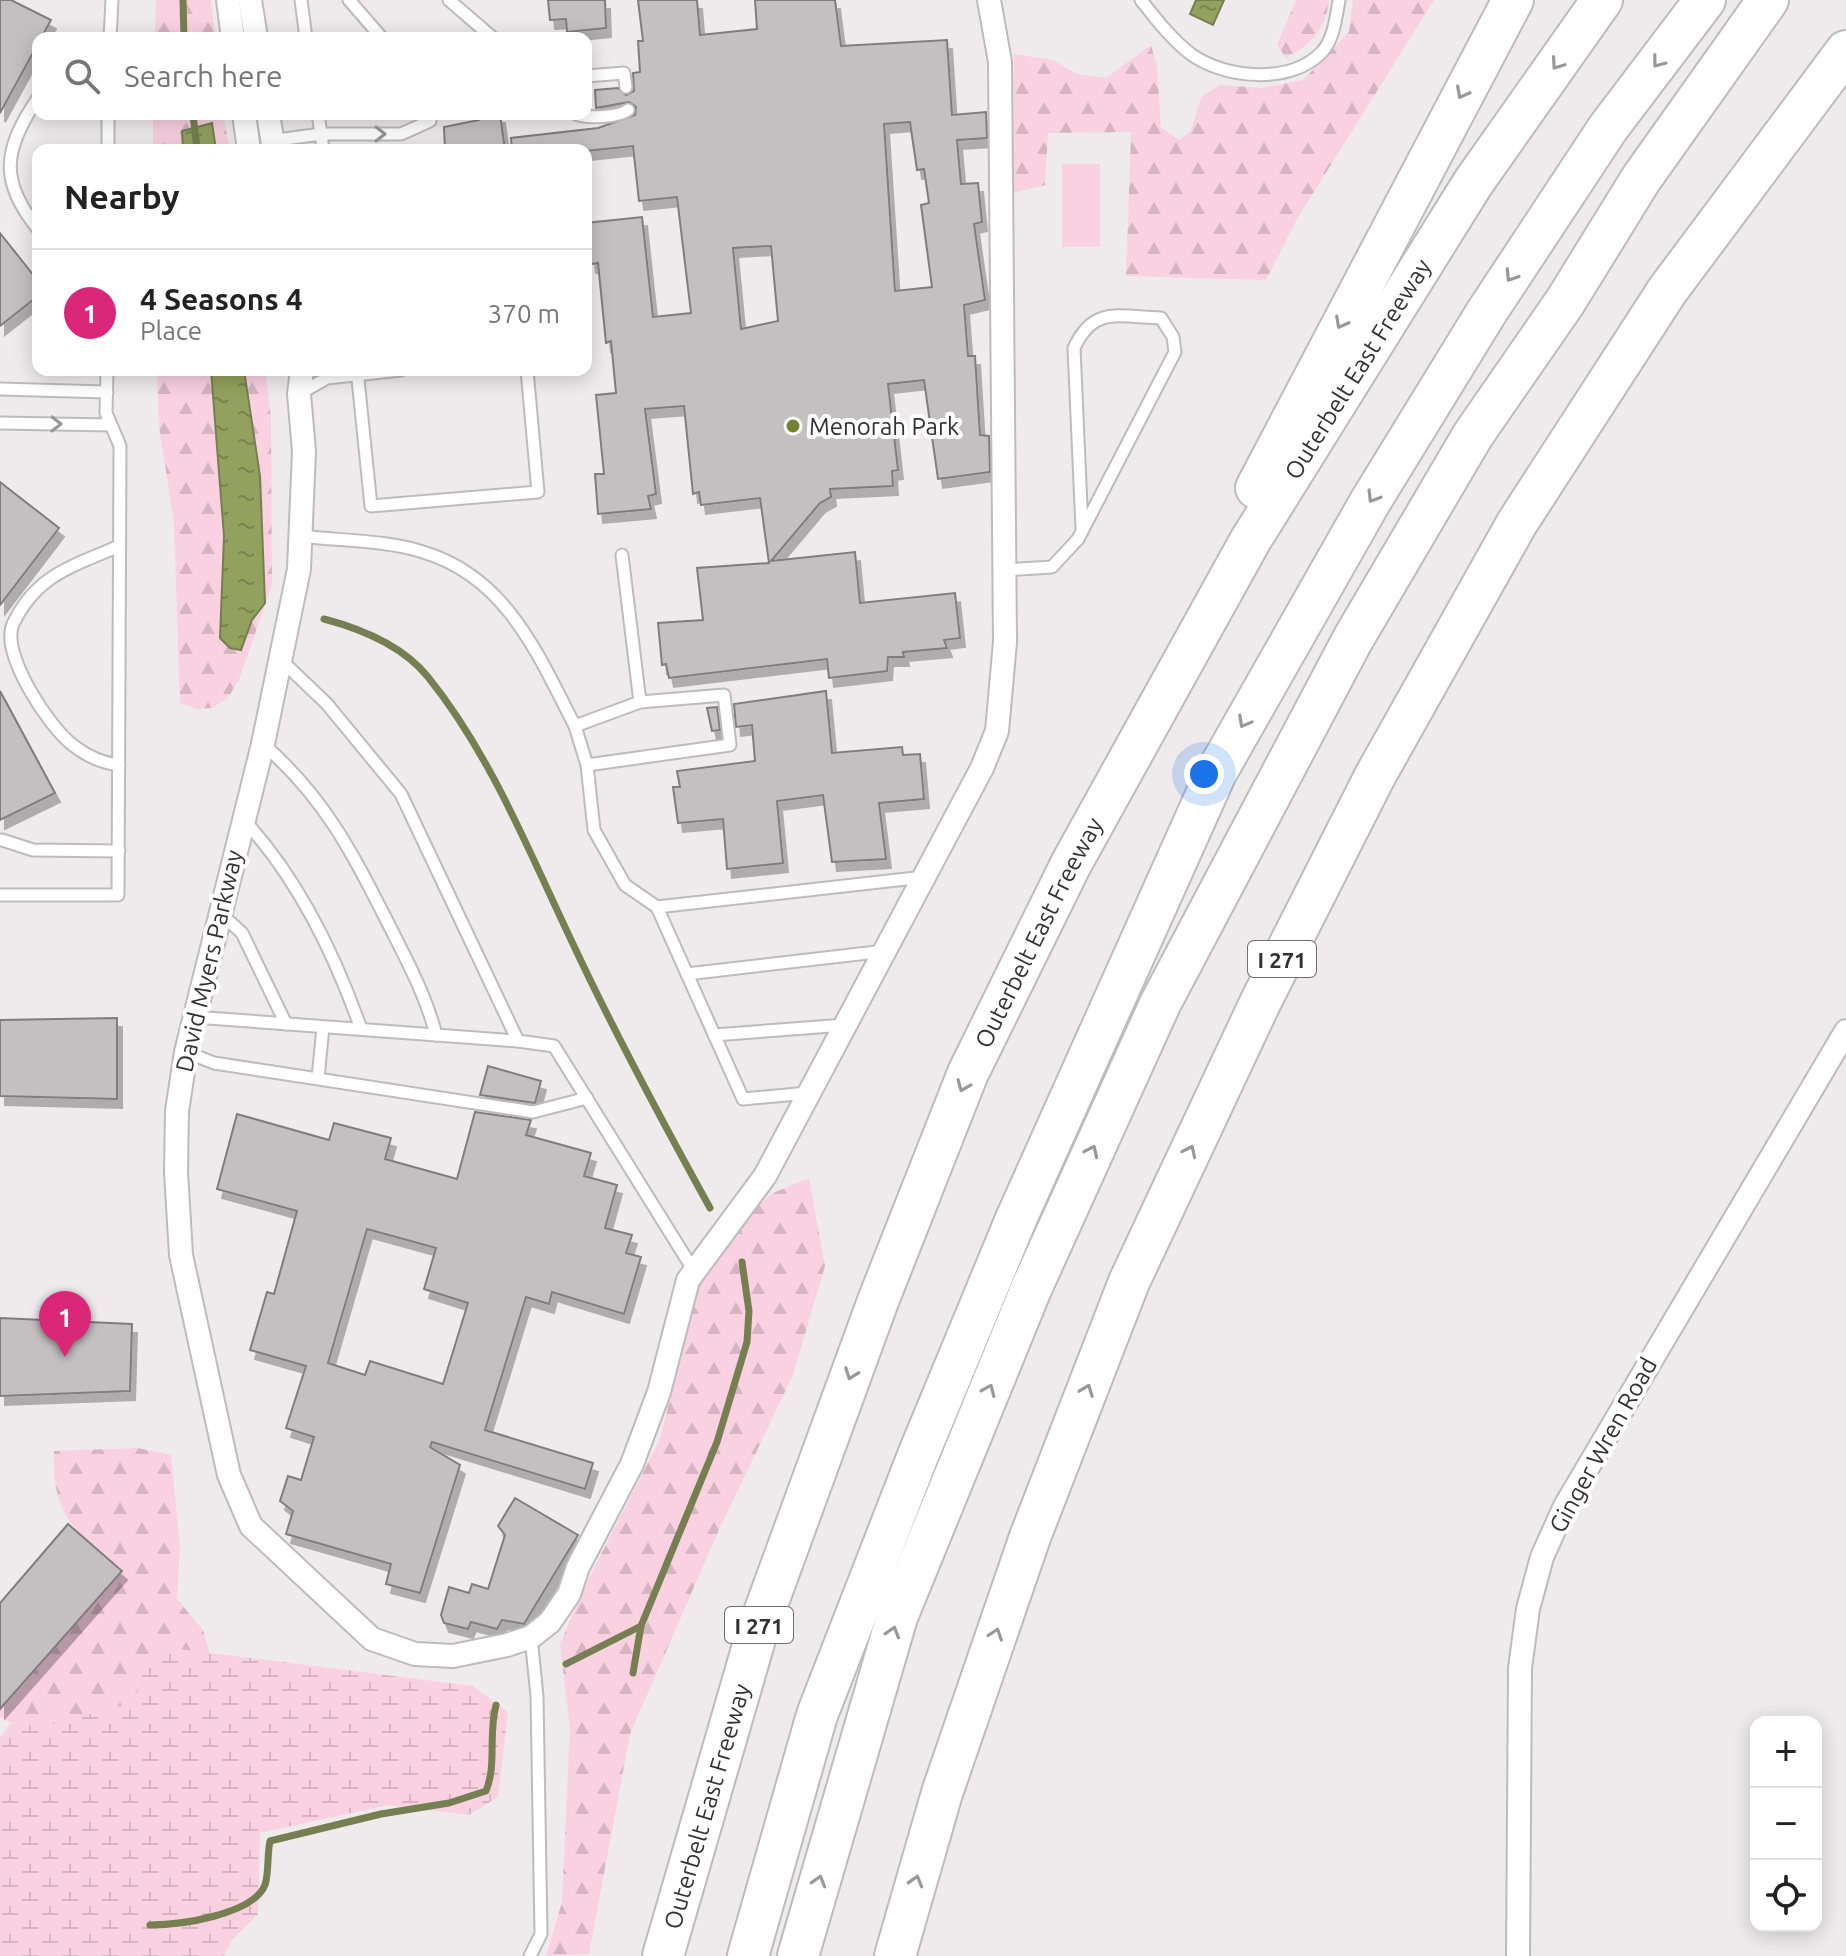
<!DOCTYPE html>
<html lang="en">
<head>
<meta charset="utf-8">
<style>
	body { margin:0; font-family:Ubuntu,sans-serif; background:#f6f6f6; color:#222 }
	.controls { position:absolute; right:24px; bottom:24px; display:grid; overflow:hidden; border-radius:16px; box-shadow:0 4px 20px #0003 }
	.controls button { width:72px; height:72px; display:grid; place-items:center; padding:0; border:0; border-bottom:2px solid #e0e0e0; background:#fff; color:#222; font:40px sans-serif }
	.you { position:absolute; left:1204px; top:774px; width:28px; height:28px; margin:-20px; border:6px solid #fff; border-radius:50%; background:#1a73e8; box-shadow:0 0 0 12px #1a73e833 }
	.badge { display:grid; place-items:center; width:52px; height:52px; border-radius:50%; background:#db2777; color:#fff; font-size:26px; font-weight:700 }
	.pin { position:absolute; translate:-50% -66px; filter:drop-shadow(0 2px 4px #0008) }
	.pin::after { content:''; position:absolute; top:42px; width:28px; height:24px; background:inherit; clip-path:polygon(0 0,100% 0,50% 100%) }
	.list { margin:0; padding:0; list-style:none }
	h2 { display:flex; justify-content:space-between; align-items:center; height:104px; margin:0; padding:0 32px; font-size:34px }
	h2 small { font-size:26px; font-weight:400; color:#767676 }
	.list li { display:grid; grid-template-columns:52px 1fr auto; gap:24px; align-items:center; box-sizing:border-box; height:128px; padding:0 32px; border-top:2px solid #e0e0e0 }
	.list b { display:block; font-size:30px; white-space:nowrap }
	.list p { margin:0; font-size:26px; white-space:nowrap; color:#767676 }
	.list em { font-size:26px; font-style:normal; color:#767676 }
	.icon { flex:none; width:44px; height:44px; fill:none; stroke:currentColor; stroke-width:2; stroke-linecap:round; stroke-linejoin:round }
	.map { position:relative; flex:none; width:1846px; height:1956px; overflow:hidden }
	.search { position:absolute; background:#fff; box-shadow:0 4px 20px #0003; left:32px; top:32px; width:560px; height:88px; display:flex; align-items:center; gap:20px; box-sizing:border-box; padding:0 28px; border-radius:16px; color:#767676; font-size:30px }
	.panel { position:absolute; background:#fff; box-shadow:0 4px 20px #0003; left:32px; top:144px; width:560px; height:232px; border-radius:16px }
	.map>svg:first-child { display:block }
	.forest { fill:url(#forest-firs) }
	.wetland { fill:url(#wetland-marsh) }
	.pitch { fill:#f9d1e1 }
	.water { fill:url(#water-ripples); stroke:#767f51; stroke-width:2 }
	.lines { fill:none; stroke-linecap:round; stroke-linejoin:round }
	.stream { stroke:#767f51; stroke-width:7 }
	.building { fill:#c4c0c2; stroke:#817d7f; stroke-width:2; fill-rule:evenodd; filter:url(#shadow) }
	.lane-casing { stroke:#bebbbc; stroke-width:15 }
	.street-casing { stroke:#bebbbc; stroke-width:26 }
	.highway-casing { stroke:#bebbbc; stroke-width:44 }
	.lane { stroke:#fff; stroke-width:11 }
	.street { stroke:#fff; stroke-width:22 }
	.highway { stroke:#fff; stroke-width:40 }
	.oneway { stroke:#999898 }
	.poi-dot { fill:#728231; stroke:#fff; stroke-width:3 }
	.labels { text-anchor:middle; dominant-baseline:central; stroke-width:8; stroke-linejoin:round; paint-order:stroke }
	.shield { fill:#fff; stroke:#706f70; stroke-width:2 }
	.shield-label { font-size:22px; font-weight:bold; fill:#333132 }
	.street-label { font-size:24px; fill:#333132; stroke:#fff }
	.poi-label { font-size:24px; fill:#333132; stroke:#fff; text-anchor:start }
</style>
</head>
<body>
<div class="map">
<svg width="1846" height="1956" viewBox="0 0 1846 1956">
	<defs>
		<pattern id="forest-firs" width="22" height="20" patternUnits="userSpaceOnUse" patternTransform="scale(2)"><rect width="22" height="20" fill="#f9d1e1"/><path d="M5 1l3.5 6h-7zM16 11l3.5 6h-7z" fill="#d6b4c2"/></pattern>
		<pattern id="wetland-marsh" width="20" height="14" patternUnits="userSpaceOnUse" patternTransform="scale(2)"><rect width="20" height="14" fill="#f9d1e1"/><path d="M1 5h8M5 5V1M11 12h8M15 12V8" fill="none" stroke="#d6b4c2"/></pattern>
		<pattern id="water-ripples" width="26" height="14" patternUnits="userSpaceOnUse" patternTransform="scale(2)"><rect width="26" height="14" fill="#92a15e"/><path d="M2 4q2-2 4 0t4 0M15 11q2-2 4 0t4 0" fill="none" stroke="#78844e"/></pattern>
		<filter id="shadow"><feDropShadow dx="5" dy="9" stdDeviation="0" flood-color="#0004"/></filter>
	</defs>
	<rect width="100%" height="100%" fill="#efebec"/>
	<g class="forest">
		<polygon points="156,0 211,0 215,38 155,38"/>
		<path d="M1296 0H1329C1326 28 1311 45 1286 58L1277 45Z"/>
		<polygon points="1353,0 1434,0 1297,219 1266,280 1126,276 1131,132 1048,133 1045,185 1013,193 1014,54 1053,60 1077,74 1106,78 1151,45 1157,67 1161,128 1179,140 1191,131 1201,97 1220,85 1262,88 1303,80 1349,32"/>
		<polygon points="153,114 223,114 230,150 153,150"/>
		<polygon points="157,370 265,370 271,417 272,585 239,680 227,699 211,708 197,709 180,703 174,523 159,426"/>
		<polygon points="809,1178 825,1266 793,1375 718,1532 630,1734 589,1954 546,1956 562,1902 570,1728 560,1644 585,1586 660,1439 694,1303 699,1264 771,1194"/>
		<path d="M138 1448 171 1455 180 1547 177 1599 203 1630 210 1654 162 1647 139 1664 136 1702C97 1714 38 1741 0 1717V1709L121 1571C74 1529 52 1518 54 1451Z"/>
	</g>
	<polygon class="wetland" points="162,1647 473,1686 508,1712 498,1797 469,1815 388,1805 260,1833 258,1914 232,1940 224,1956 0,1956 0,1738 10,1724 46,1726 136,1702 139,1664"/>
	<rect class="pitch" x="1062" y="164" width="38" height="83"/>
	<g class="water">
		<polygon points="1196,0 1224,0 1213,25 1190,14"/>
		<polygon points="212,123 216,150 183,150 182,131"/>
		<polygon points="211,370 244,370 260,476 265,603 252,620 241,650 230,648 220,638 224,536"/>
	</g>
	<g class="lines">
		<g class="stream">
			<polyline points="183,0 184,38"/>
			<polyline points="193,114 197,150"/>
			<path d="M324 619C362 629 403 646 428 677 491 755 530 854 573 944 615 1034 662 1121 710 1208"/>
			<polyline points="566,1664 641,1626"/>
			<polyline points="633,1673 641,1626 717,1442 747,1342 749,1311 742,1262"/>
			<path d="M150 1925C179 1925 253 1915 265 1885 269 1873 267 1855 270 1841L381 1814 449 1803 486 1791C497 1764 488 1734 496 1705"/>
		</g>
	</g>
	<g class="building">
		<polygon points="0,0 11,0 51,20 0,113"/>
		<polygon points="548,0 605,0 606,28 567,32 566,19 550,20"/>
		<path d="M638 0H697L700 35 757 29 755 0H835L841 46 947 40 952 115 986 112 987 138 957 140 961 184 978 183 982 222 974 224 985 300 964 305 968 356H975L980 435 989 436 990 472 938 479 924 380 888 384 898 470 892 471 893 486 830 489 831 497 820 503 771 561 855 552 860 603 955 593 960 638 944 640 947 648 903 652 904 657H888L887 671 829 678 827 659 669 678 666 664 662 665 658 623 703 620 697 568 769 563 760 498 701 505 699 492 693 494 684 406 645 409 656 494 648 496 651 509 598 514 595 474H604L596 395 616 393 611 341 606 343 598 263 591 264 586 223 642 217 653 317 691 313 677 197 639 201 633 146 586 151 512 150 511 138 598 128 635 115 636 107 629 102 596 108 595 90 618 88 626 95 634 91 633 73 640 72 638 41H643ZM910 122 917 170 924 169 929 203 921 205 932 287 895 291 884 124ZM771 246 778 321 741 329 733 248Z"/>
		<polygon points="479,114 500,114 505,150 445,150 444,127 479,120"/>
		<polygon points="0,233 38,281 38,296 0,326"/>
		<polygon points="0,482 59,528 0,605"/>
		<polygon points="0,691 55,793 0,820"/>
		<polygon points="826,691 832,753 902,747 903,755 920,754 924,799 879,803 886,859 832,862 823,795 777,801 783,863 727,869 723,819 678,823 673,787 680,787 677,771 755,761 752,725 736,727 734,704"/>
		<polygon points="717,707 720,730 712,731 707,708"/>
		<polygon points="117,1018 117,1099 0,1096 0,1020"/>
		<polygon points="488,1066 541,1081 535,1103 480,1095"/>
		<path d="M475 1112 531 1120 526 1135 591 1153 584 1176 617 1185 605 1228 632 1235 626 1253 641 1257 624 1314 552 1292 549 1304 526 1297 485 1430 593 1463 585 1489 432 1442 430 1447 460 1465 420 1593 386 1584 391 1564 286 1534 293 1511 280 1501 288 1476 301 1480 314 1437 286 1428 306 1366 250 1350 267 1292 274 1294 297 1211 217 1189 237 1114 329 1140 334 1123 391 1138 385 1159 457 1179ZM367 1229 436 1248 424 1289 468 1303 443 1384 370 1361 365 1375 328 1363Z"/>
		<polygon points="0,1318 132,1324 130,1391 0,1396"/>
		<polygon points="515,1498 578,1535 524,1624 502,1620 497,1629 471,1622 468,1629 444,1623 441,1615 449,1587 469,1593 472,1584 488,1589 505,1535 498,1526"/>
		<polygon points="68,1524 122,1571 0,1709 0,1603"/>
	</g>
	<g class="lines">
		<g class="lane-casing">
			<g id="lane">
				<polyline points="301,0 306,38"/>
				<polyline points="349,0 382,38"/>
				<polyline points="449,0 493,38"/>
				<path d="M1141 0C1156 19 1172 40 1192 55 1227 79 1290 84 1321 53 1334 40 1336 17 1339 0"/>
				<polyline points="110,38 112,0"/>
				<polyline points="586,76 624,73 626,87"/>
				<path d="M38 98C2 151 0 182 38 229"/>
				<polyline points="318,114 321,134 401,134 430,121 431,114"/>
				<path d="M576 114C588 119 619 117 628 110"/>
				<polyline points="270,141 321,134 323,150"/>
				<polyline points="108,150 108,114"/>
				<polyline points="357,370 371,506 538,492 527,370"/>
				<polyline points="0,389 107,392"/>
				<polyline points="299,394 327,378 401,370"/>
				<polyline points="0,423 111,425"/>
				<path d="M301 536C340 541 386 540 423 552 507 577 538 655 575 726L640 702 724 695 730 745 587 765 594 830 625 885 657 907 924 877"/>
				<polyline points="622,555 640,702"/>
				<path d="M1005 570 1052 567 1078 539 1175 352 1173 337 1161 318C1119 317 1094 305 1074 348L1082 529"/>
				<polyline points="281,660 327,704 401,794 518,1041 554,1046 694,1271"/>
				<polyline points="575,726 587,765"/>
				<path d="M263 744C324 797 352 852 388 923 406 959 426 995 436 1035"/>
				<path d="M119 765C102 763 87 756 74 746 49 728 0 653 13 624 37 574 72 567 119 546"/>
				<path d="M243 819C297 877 335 955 361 1029"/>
				<polyline points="2,840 33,850 119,851"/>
				<polyline points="0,895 118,895 120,446 106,413 107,370"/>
				<polyline points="657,907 743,1099 808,1093"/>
				<polyline points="219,912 242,933 286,1024"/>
				<polyline points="687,974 885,951"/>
				<polyline points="194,1017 518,1041"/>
				<polyline points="714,1035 845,1025"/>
				<polyline points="186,1052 214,1063 533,1112 587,1098"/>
				<polyline points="318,1078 323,1027"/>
				<polyline points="530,1956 541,1934 537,1696 531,1637"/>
			</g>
		</g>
		<g class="street-casing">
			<g id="street">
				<polyline points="228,0 233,38"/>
				<polyline points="250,0 256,38"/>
				<polyline points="244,114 249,150"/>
				<polyline points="268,114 274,150"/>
				<polyline points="302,370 299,394 304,451 299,569 263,744 186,1052 177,1111 176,1172 181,1255 229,1475 251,1526 372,1639 415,1654 453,1656 507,1645 531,1637 550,1622 569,1594 578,1567 632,1464 659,1392 688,1280 765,1176 982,768 997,731 1005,642 1000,62 989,0"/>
				<polyline points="1518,1956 1520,1668 1528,1609 1542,1557 1565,1506 1846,1031"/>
			</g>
		</g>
		<g class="highway-casing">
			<g id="highway">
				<polyline points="1256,488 1513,0"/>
				<path id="s1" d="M663 1956 757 1632 878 1301 968 1073 1071 864 1250 541 1473 183 1602 0"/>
				<polyline points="748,1956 817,1715 919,1453 1016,1219 1216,773 1370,502 1486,313 1608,128 1705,0"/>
				<polyline points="798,1956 897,1617 1031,1289 1160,1004 1353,639 1473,435 1565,302 1641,179 1768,0"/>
				<polyline points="895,1956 942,1793 1030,1537 1129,1282 1260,1003 1375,776 1517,523 1667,291 1846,51"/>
			</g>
		</g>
		<use href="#lane" class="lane"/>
		<use href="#street" class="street"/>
		<use href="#highway" class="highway"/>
	</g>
	<defs><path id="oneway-chevron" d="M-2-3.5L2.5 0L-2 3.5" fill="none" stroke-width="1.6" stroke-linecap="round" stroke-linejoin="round" transform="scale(2)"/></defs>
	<g class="oneway">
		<use href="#oneway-chevron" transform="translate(1658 62) rotate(127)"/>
		<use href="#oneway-chevron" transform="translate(1557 64) rotate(125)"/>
		<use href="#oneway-chevron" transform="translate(1462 93) rotate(118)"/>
		<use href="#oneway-chevron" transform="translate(380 134)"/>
		<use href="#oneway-chevron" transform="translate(1511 276) rotate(123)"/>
		<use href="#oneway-chevron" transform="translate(1341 323) rotate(118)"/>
		<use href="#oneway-chevron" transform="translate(56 424) rotate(1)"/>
		<use href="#oneway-chevron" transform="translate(1373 497) rotate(121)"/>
		<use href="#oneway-chevron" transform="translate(1244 722) rotate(119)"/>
		<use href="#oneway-chevron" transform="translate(963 1086) rotate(112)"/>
		<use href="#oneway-chevron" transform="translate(1092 1151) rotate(-65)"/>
		<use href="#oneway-chevron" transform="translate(1190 1151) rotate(-65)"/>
		<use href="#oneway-chevron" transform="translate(851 1374) rotate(110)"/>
		<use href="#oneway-chevron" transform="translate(989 1390) rotate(-67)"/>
		<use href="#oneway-chevron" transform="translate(1087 1390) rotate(-69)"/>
		<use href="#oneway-chevron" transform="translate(893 1632) rotate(-73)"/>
		<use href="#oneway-chevron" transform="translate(996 1634) rotate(-71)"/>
		<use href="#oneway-chevron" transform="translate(819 1881) rotate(-74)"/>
		<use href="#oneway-chevron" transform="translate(916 1881) rotate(-74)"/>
	</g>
	<circle class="poi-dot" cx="793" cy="426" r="8"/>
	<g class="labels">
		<g class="shield">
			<rect x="1248" y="941" width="68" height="36" rx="6"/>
			<rect x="725" y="1607" width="68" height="36" rx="6"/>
		</g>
		<g class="shield-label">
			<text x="1282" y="959">I 271</text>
			<text x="759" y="1625">I 271</text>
		</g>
		<g class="street-label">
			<text stroke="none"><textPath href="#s1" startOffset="1740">Outerbelt East Freeway</textPath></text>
			<text stroke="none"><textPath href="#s1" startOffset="1092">Outerbelt East Freeway</textPath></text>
			<text transform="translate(209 961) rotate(-77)">David Myers Parkway</text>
			<text transform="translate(1603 1445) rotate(-61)">Ginger Wren Road</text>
			<text stroke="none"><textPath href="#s1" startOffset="156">Outerbelt East Freeway</textPath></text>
		</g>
		<g class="poi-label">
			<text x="809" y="426">Menorah Park</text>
		</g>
	</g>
</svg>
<div class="controls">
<button>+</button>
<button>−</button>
<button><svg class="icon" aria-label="locate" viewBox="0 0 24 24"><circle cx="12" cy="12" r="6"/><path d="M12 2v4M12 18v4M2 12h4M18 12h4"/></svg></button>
</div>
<div class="you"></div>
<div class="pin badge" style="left:65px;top:1357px">1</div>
<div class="search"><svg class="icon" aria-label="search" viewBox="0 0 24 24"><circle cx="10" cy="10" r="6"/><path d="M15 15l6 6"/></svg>Search here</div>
<section class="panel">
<h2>Nearby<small></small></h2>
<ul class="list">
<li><span class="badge">1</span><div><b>4 Seasons 4</b><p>Place</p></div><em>370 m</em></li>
</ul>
</section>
</div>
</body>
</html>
